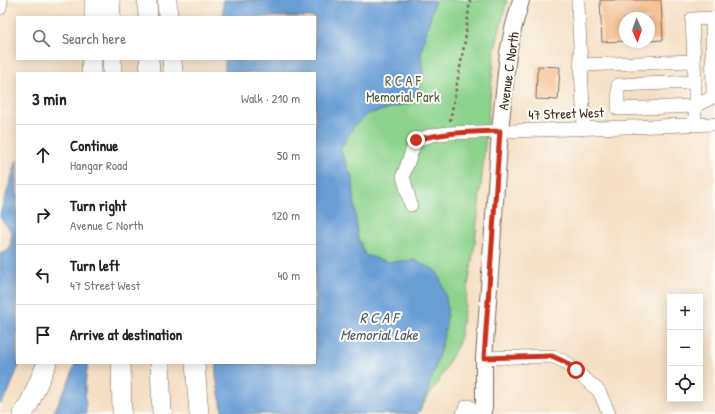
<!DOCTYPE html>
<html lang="en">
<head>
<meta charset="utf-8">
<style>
	body { margin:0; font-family:"Patrick Hand",sans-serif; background:#f6f6f6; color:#222 }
	.controls { position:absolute; right:12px; bottom:12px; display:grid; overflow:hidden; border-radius:0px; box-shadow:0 2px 10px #0003 }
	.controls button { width:36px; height:36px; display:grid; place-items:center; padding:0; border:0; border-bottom:1px solid #e0e0e0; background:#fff; color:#222; font:20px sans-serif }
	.compass { position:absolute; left:619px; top:12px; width:36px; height:36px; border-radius:50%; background:#fff; box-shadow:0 2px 10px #0003; rotate:178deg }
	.stop { position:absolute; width:12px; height:12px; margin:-9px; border:3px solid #c8321e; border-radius:50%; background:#fff }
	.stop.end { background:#c8321e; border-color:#fff; box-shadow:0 1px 4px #0008 }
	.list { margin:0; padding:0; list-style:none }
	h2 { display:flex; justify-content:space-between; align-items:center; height:52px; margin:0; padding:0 16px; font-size:17px }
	h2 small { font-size:13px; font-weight:400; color:#767676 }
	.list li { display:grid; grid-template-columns:26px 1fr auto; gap:12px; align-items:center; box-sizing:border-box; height:60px; padding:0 16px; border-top:1px solid #e0e0e0 }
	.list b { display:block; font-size:15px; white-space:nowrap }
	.list p { margin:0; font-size:13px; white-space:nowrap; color:#767676 }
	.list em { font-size:13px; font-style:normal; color:#767676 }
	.icon { flex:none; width:22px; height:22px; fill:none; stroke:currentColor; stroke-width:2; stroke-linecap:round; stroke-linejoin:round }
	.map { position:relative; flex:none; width:715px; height:414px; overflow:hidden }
	.search { position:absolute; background:#fff; box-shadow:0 2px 10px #0003; left:16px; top:16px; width:300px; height:44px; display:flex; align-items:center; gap:10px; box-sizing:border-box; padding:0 14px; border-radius:0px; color:#767676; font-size:15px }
	.panel { position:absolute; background:#fff; box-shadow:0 2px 10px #0003; left:16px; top:72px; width:300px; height:292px; border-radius:0px }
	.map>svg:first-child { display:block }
	.green { fill:#8dd38d; stroke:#647e56 }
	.water { fill:#699ed5; stroke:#52647a }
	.building { fill:#f5b27c }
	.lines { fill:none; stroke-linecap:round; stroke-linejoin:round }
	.minor-casing { stroke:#7c6958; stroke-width:14 }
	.major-casing { stroke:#7c6958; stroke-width:18 }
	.highway-casing { stroke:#7c6958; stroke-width:20 }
	.path { stroke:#7c6958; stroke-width:2.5; stroke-dasharray:3 3; stroke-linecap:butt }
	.minor { stroke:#fff; stroke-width:13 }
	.major { stroke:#fff; stroke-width:16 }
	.highway { stroke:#fff; stroke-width:19 }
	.route { stroke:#c8321e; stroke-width:5 }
	.labels { text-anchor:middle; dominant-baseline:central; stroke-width:4; stroke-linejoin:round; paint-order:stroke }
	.street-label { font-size:14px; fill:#3b2a1e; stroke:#fdfcf7 }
	.park-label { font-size:14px; fill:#545d3f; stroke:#fdfcf7 }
	.water-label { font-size:15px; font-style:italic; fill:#4d5867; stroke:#fdfcf7 }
</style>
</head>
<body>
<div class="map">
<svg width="715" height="414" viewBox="0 0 715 414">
	<rect width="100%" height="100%" fill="#fdfcf7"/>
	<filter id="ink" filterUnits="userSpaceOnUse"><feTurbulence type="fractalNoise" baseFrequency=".025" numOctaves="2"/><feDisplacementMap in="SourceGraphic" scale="8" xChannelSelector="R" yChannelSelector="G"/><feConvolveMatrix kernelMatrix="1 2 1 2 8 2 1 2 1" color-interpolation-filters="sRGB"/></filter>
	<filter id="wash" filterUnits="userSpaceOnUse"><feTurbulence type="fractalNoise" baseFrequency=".012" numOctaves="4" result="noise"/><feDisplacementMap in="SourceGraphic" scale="16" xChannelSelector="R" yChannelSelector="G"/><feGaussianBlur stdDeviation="0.9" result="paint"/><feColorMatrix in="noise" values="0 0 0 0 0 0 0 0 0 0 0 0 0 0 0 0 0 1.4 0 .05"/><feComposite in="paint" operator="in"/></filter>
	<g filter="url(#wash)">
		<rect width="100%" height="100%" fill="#f5dfc4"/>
		<polygon class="green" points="223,0 507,0 495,48 475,242 459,342 440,379 417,414 223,414 216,376 216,363 315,363 315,17"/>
		<g class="water">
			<path d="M223 0H435L421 52 423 77 410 103 368 114 354 126 340 149 353 180 357 235 365 255 388 262 414 260 437 271C441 282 446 293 447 304 450 331 430 382 421 409L417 414H223L216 376V363H315V73H225V59H315V17H223Z"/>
			<polygon points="17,160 17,363 20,363 8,393 0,405 0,254 10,249 12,232 0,218 0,214"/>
			<polygon points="75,363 88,363 85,385 86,414 53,414 71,376"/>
		</g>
		<g id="blocks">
			<g class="building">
				<polygon points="600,0 661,0 663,40 649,41 649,18 625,18 625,41 602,42"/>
				<polygon points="538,66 560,67 558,100 536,99 537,72 538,71"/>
			</g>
		</g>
	</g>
	<g filter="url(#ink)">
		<use href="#blocks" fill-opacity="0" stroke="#7c6958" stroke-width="1"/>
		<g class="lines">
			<g class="minor-casing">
				<g id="minor">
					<polyline points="578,0 578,5 584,128"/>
					<polyline points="0,8 1,0"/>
					<polyline points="694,61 692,19 712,18 713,97 695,106 618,109 618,85 695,82"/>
					<polyline points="580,65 694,61 695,82 695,125"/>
					<polyline points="411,205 403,176 416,140 433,135 448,133 715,124"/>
					<polyline points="484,358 552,356 565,362 599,391 609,414"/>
				</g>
			</g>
			<g class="major-casing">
				<polyline id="major" points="482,414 484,407 484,358 500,131 508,53 513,29 521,0"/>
			</g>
			<g class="highway-casing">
				<g id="highway">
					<polyline points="110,0 111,17"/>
					<polyline points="147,0 148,17"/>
					<polyline points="167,0 168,17"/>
					<polyline points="94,17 94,0"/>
					<polyline points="112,59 112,73"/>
					<polyline points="149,59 150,73"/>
					<polyline points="172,59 173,73"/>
					<polyline points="91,73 92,59"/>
					<polyline points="121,363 122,414"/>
					<polyline points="160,363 162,414"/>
					<polyline points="195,363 199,414"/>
					<polyline points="23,414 29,404 47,363"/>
					<polyline points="466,414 468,409"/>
				</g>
			</g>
			<polyline class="path" points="450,121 465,41 470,0"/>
			<use href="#minor" class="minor"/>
			<use href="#major" class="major"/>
			<use href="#highway" class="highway"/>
		</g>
	</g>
	<g class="lines" filter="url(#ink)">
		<path class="route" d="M416 140C444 132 472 132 500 131L484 358 552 356 565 362 576 370"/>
	</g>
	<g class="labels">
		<g class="street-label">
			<text transform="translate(508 71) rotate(-82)">Avenue C North</text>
			<text transform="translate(566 113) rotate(-2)">47 Street West</text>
		</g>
		<g class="park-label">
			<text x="403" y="80">R C A F<tspan x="403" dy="16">Memorial Park</tspan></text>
		</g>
		<g class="water-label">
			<text x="379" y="317">R C A F<tspan x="379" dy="17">Memorial Lake</tspan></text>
		</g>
	</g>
</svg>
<div class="controls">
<button>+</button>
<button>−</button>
<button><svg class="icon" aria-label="locate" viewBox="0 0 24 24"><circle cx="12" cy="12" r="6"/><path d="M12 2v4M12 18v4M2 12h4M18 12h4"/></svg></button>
</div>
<svg class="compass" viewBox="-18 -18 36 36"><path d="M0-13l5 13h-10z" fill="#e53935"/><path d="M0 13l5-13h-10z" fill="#767676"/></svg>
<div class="stop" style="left:576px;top:370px"></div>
<div class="stop end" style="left:416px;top:140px"></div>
<div class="search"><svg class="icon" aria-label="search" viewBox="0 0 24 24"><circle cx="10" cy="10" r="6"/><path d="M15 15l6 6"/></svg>Search here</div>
<section class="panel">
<h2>3 min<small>Walk · 210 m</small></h2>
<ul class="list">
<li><svg class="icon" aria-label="ahead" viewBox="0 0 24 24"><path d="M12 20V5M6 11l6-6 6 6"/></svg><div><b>Continue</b><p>Hangar Road</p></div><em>50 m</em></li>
<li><svg class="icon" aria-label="right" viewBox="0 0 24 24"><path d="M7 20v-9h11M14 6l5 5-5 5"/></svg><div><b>Turn right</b><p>Avenue C North</p></div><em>120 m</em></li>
<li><svg class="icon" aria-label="left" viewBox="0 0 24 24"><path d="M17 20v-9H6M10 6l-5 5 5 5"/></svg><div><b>Turn left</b><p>47 Street West</p></div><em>40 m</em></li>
<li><svg class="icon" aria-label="arrive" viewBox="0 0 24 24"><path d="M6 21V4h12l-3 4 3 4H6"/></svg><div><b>Arrive at destination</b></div></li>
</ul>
</section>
</div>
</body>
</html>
